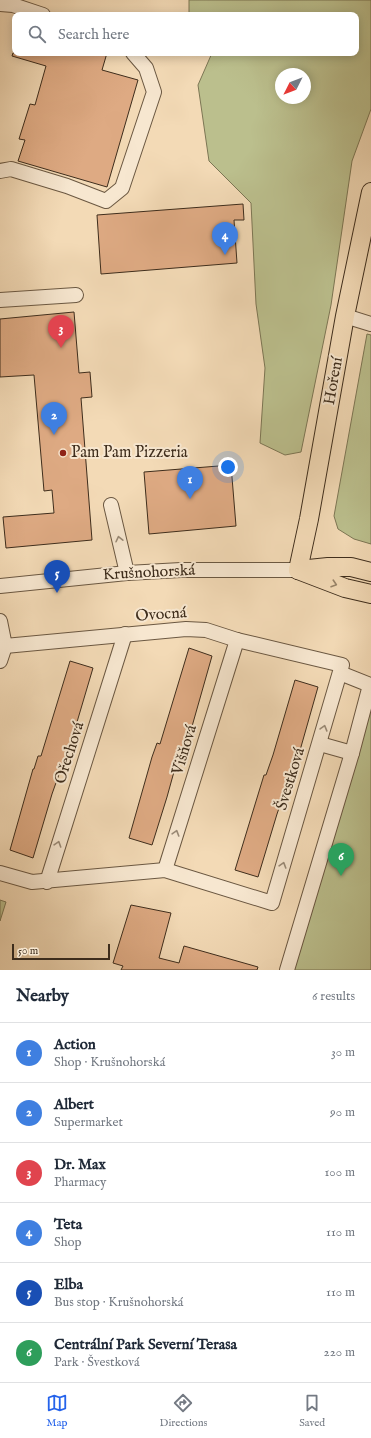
<!DOCTYPE html>
<html lang="en">
<head>
<meta charset="utf-8">
<style>
	body { margin:0; font-family:"IM FELL English",serif; background:#f6f6f7; color:#1f2937 }
	.compass { position:absolute; left:275px; top:68px; width:36px; height:36px; border-radius:50%; background:#fff; box-shadow:0 2px 10px #0003; rotate:228deg }
	.scale { position:absolute; left:12px; bottom:10px; width:98px; box-sizing:border-box; padding-left:4px; border:2px solid #3e2d1c; border-top:0; font-size:11px; line-height:14px; white-space:nowrap; color:#3e2d1c; -webkit-text-stroke:3px #f7e7d0; paint-order:stroke }
	.you { position:absolute; left:228px; top:467px; width:14px; height:14px; margin:-10px; border:3px solid #fff; border-radius:50%; background:#1a73e8; box-shadow:0 0 0 6px #1a73e833 }
	.badge { display:grid; place-items:center; width:26px; height:26px; border-radius:50%; background:#2563eb; color:#fff; font-size:13px; font-weight:700 }
	.pin { position:absolute; translate:-50% -33px; filter:drop-shadow(0 1px 2px #0008) }
	.pin::after { content:''; position:absolute; top:21px; width:14px; height:12px; background:inherit; clip-path:polygon(0 0,100% 0,50% 100%) }
	.list { margin:0; padding:0; list-style:none }
	h2 { display:flex; justify-content:space-between; align-items:center; height:52px; margin:0; padding:0 16px; font-size:17px }
	h2 small { font-size:13px; font-weight:400; color:#747a83 }
	.list li { display:grid; grid-template-columns:26px 1fr auto; gap:12px; align-items:center; box-sizing:border-box; height:60px; padding:0 16px; border-top:1px solid #e0e1e3 }
	.list b { display:block; font-size:15px; white-space:nowrap }
	.list p { margin:0; font-size:13px; white-space:nowrap; color:#747a83 }
	.list em { font-size:13px; font-style:normal; color:#747a83 }
	.icon { flex:none; width:22px; height:22px; fill:none; stroke:currentColor; stroke-width:2; stroke-linecap:round; stroke-linejoin:round }
	.map { position:relative; flex:none; width:371px; height:970px; overflow:hidden }
	.search { position:absolute; background:#fff; box-shadow:0 2px 10px #0003; left:12px; right:12px; top:12px; height:44px; display:flex; align-items:center; gap:10px; box-sizing:border-box; padding:0 14px; border-radius:8px; color:#747a83; font-size:15px }
	.sheet { height:412px; background:#fff }
	nav { display:flex; justify-content:space-around; align-items:center; box-sizing:border-box; height:56px; border-top:1px solid #e0e1e3; background:#fff; font-size:11px; color:#747a83 }
	nav a { display:grid; justify-items:center; gap:2px }
	nav .on { color:#2563eb }
	.map>svg:first-child { display:block }
	.green { fill:#bbbf8d; stroke:#7c7654; fill-rule:evenodd }
	.building { fill:#deaa83; stroke:#3e2d1c }
	.lines { fill:none; stroke-linecap:round; stroke-linejoin:round }
	.minor-casing { stroke:#6b5842; stroke-width:16 }
	.major-casing { stroke:#3e2d1c; stroke-width:20 }
	.minor { stroke:#f7e7d0; stroke-width:14 }
	.major { stroke:#f3dab6; stroke-width:18 }
	.oneway { stroke:#9a8a76 }
	.oneway2 { stroke:#988469 }
	.poi-dot { fill:#8f2418; stroke:#f7e7d0; stroke-width:1.5 }
	.labels { text-anchor:middle; dominant-baseline:central; stroke-width:4; stroke-linejoin:round; paint-order:stroke }
	.street-label { font-size:16px; fill:#3e2d1c; stroke:#f7e7d0 }
	.poi-label { font-size:16px; fill:#3e2d1c; stroke:#f7e7d0; text-anchor:start }
</style>
</head>
<body>
<div class="map">
<svg width="371" height="970" viewBox="0 0 371 970">
	<rect width="100%" height="100%" fill="#f3dab6"/>
	<filter id="stains"><feTurbulence type="fractalNoise" baseFrequency=".005" numOctaves="4"/><feColorMatrix values="0 0 0 0 .2 0 0 0 0 .09 0 0 0 0 .02 0 0 0 .5 -.17"/></filter>
	<radialGradient id="worn" r=".72"><stop offset=".6" stop-color="#630" stop-opacity="0"/><stop offset="1" stop-color="#630" stop-opacity=".3"/></radialGradient>
	<g class="green">
		<path d="M189 0H371V109L352 161 331 305 301 452 285 455 260 443 265 368 256 304 251 203 209 161 198 85 212 53H356V15H189ZM281 74H305V98H281Z"/>
		<polygon points="367,334 371,335 371,544 354,539 338,529 334,516"/>
		<polygon points="371,701 371,970 282,970"/>
		<polygon points="0,900 6,902 0,921"/>
	</g>
	<g class="building">
		<polygon points="13,53 107,53 102,70 138,80 107,187 18,161 25,140 19,139 30,104 35,105 46,66 12,56"/>
		<polygon points="243,204 244,220 234,220 237,263 101,274 97,215"/>
		<polygon points="74,312 79,373 90,372 92,397 81,398 92,540 6,548 3,517 54,513 52,490 44,491 34,375 0,377 0,319"/>
		<polygon points="231,465 236,526 149,534 144,472"/>
		<polygon points="189,648 212,656 189,737 184,751 180,750 167,797 152,845 129,838 152,757 157,743 160,744"/>
		<polygon points="70,661 93,668 69,749 64,763 63,763 52,794 33,858 10,850 33,769 34,769 38,756 41,756"/>
		<polygon points="295,680 318,687 295,768 290,783 288,782 277,814 258,877 235,870 264,775 266,775 273,755"/>
		<polygon points="131,905 171,913 159,958 179,963 184,946 258,967 257,970 121,970 123,966 113,963"/>
	</g>
	<g class="lines">
		<g class="minor-casing">
			<g id="minor">
				<polyline points="0,4 13,5 43,15"/>
				<polyline points="0,171 11,169 67,186 106,201 122,188 154,92 146,68 133,53"/>
				<polyline points="0,300 76,295"/>
				<polyline points="345,316 371,324"/>
				<polyline points="111,505 127,573"/>
				<polyline points="0,586 127,573 181,570 298,570"/>
				<polyline points="0,621 5,646 186,629 206,630 237,640 342,665 272,903 165,870 32,882 0,873"/>
				<polyline points="0,661 5,646"/>
				<polyline points="320,744 352,753"/>
				<polyline points="165,870 237,640"/>
				<polyline points="47,882 125,634"/>
				<polyline points="287,970 352,753 370,685 340,673"/>
			</g>
		</g>
		<g class="major-casing">
			<g id="major">
				<polyline points="298,570 309,519 345,316 371,192"/>
				<polyline points="298,570 345,588 371,594"/>
				<polyline points="299,570 328,567 351,567 371,572"/>
			</g>
		</g>
		<use href="#minor" class="minor"/>
		<use href="#major" class="major"/>
	</g>
	<defs><path id="oneway-chevron" d="M-2-3.5L2.5 0L-2 3.5" fill="none" stroke-width="1.6" stroke-linecap="round" stroke-linejoin="round"/></defs>
	<g class="oneway">
		<use href="#oneway-chevron" transform="translate(119 539) rotate(-103)"/>
		<use href="#oneway-chevron" transform="translate(324 728) rotate(-74)"/>
		<use href="#oneway-chevron" transform="translate(176 833) rotate(-73)"/>
		<use href="#oneway-chevron" transform="translate(58 844) rotate(-72)"/>
		<use href="#oneway-chevron" transform="translate(283 865) rotate(-73)"/>
	</g>
	<use class="oneway2" href="#oneway-chevron" transform="translate(334 584) rotate(18)"/>
	<circle class="poi-dot" cx="63" cy="453" r="4"/>
	<g class="labels">
		<g class="street-label">
			<text transform="translate(334 381) rotate(-80)">Hoření</text>
			<text transform="translate(149 573) rotate(-3)">Krušnohorská</text>
			<text transform="translate(161 615) rotate(-4)">Ovocná</text>
			<text transform="translate(185 750) rotate(-73)">Višňová</text>
			<text transform="translate(70 753) rotate(-72)">Ořechová</text>
			<text transform="translate(291 779) rotate(-73)">Švestková</text>
		</g>
		<g class="poi-label">
			<text x="71" y="453">Pam Pam Pizzeria</text>
		</g>
	</g>
	<rect width="100%" height="100%" filter="url(#stains)"/>
	<rect width="100%" height="100%" fill="url(#worn)"/>
</svg>
<svg class="compass" viewBox="-18 -18 36 36"><path d="M0-13l5 13h-10z" fill="#e53935"/><path d="M0 13l5-13h-10z" fill="#747a83"/></svg>
<div class="scale">50 m</div>
<div class="you"></div>
<div class="pin badge" style="left:190px;top:499px;background:#3f7fe0">1</div>
<div class="pin badge" style="left:54px;top:435px;background:#3f7fe0">2</div>
<div class="pin badge" style="left:61px;top:348px;background:#e0444e">3</div>
<div class="pin badge" style="left:225px;top:255px;background:#3f7fe0">4</div>
<div class="pin badge" style="left:57px;top:593px;background:#1a4fb4">5</div>
<div class="pin badge" style="left:341px;top:876px;background:#2e9e5b">6</div>
<div class="search"><svg class="icon" aria-label="search" viewBox="0 0 24 24"><circle cx="10" cy="10" r="6"/><path d="M15 15l6 6"/></svg>Search here</div>
</div>
<section class="sheet">
<h2>Nearby<small>6 results</small></h2>
<ul class="list">
<li><span class="badge" style="background:#3f7fe0">1</span><div><b>Action</b><p>Shop · Krušnohorská</p></div><em>30 m</em></li>
<li><span class="badge" style="background:#3f7fe0">2</span><div><b>Albert</b><p>Supermarket</p></div><em>90 m</em></li>
<li><span class="badge" style="background:#e0444e">3</span><div><b>Dr. Max</b><p>Pharmacy</p></div><em>100 m</em></li>
<li><span class="badge" style="background:#3f7fe0">4</span><div><b>Teta</b><p>Shop</p></div><em>110 m</em></li>
<li><span class="badge" style="background:#1a4fb4">5</span><div><b>Elba</b><p>Bus stop · Krušnohorská</p></div><em>110 m</em></li>
<li><span class="badge" style="background:#2e9e5b">6</span><div><b>Centrální Park Severní Terasa</b><p>Park · Švestková</p></div><em>220 m</em></li>
</ul>
</section>
<nav>
<a class="on"><svg class="icon" aria-label="map" viewBox="0 0 24 24"><path d="M3 6l6-2 6 2 6-2v14l-6 2-6-2-6 2zM9 4v14M15 6v14"/></svg>Map</a>
<a><svg class="icon" aria-label="directions" viewBox="0 0 24 24"><path d="M12 3l9 9-9 9-9-9zM9 14v-3h6M13 9l2 2-2 2"/></svg>Directions</a>
<a><svg class="icon" aria-label="saved" viewBox="0 0 24 24"><path d="M7 4h10v16l-5-4-5 4z"/></svg>Saved</a>
</nav>
</body>
</html>
